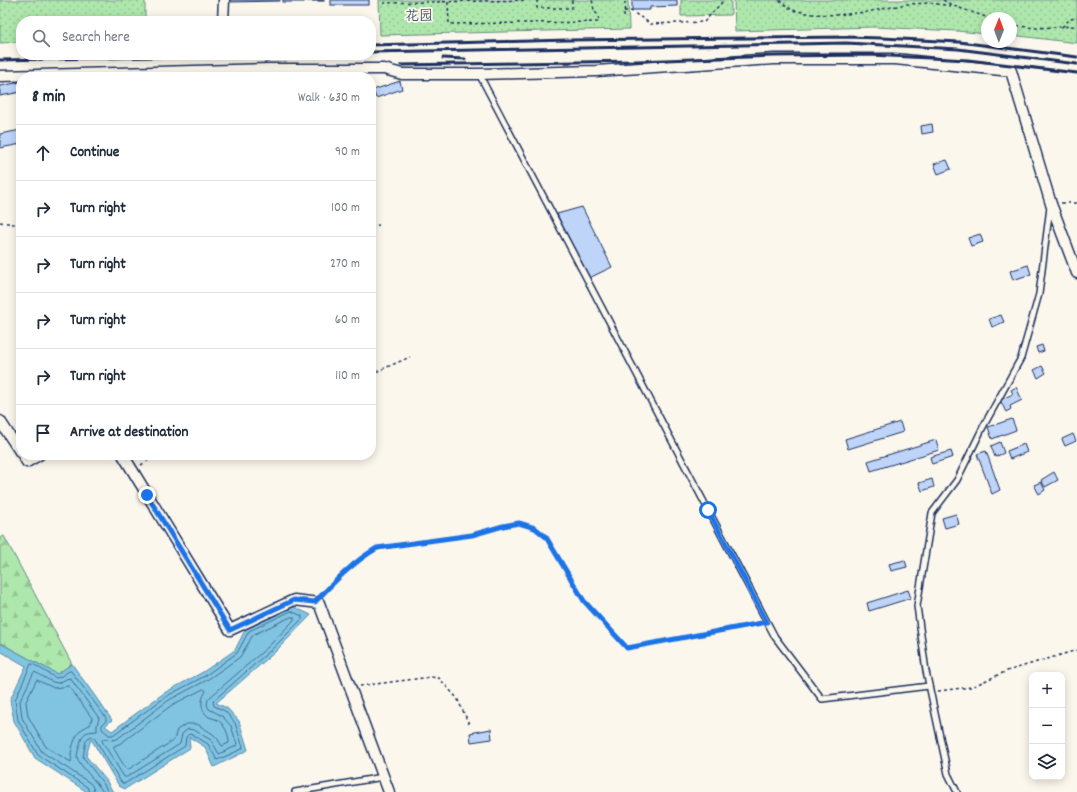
<!DOCTYPE html>
<html lang="en">
<head>
<meta charset="utf-8">
<style>
	body { margin:0; font-family:Dekko,"LXGW WenKai TC",sans-serif; background:#f2f2f3; color:#1f2937 }
	.controls { position:absolute; right:12px; bottom:12px; display:grid; overflow:hidden; border-radius:8px; box-shadow:0 2px 10px #0003 }
	.controls button { width:36px; height:36px; display:grid; place-items:center; padding:0; border:0; border-bottom:1px solid #e0e1e3; background:#fff; color:#1f2937; font:20px sans-serif }
	.compass { position:absolute; left:981px; top:12px; width:36px; height:36px; border-radius:50%; background:#fff; box-shadow:0 2px 10px #0003; rotate:1deg }
	.stop { position:absolute; width:12px; height:12px; margin:-9px; border:3px solid #1a73e8; border-radius:50%; background:#fff }
	.stop.end { background:#1a73e8; border-color:#fff; box-shadow:0 1px 4px #0008 }
	.list { margin:0; padding:0; list-style:none }
	h2 { display:flex; justify-content:space-between; align-items:center; height:52px; margin:0; padding:0 16px; font-size:17px }
	h2 small { font-size:13px; font-weight:400; color:#747a83 }
	.list li { display:grid; grid-template-columns:26px 1fr auto; gap:12px; align-items:center; box-sizing:border-box; height:56px; padding:0 16px; border-top:1px solid #e0e1e3 }
	.list b { display:block; font-size:15px; white-space:nowrap }
	.list em { font-size:13px; font-style:normal; color:#747a83 }
	.icon { flex:none; width:22px; height:22px; fill:none; stroke:currentColor; stroke-width:2; stroke-linecap:round; stroke-linejoin:round }
	.map { position:relative; flex:none; width:1077px; height:792px; overflow:hidden }
	.search { position:absolute; background:#fff; box-shadow:0 2px 10px #0003; left:16px; top:16px; width:360px; height:44px; display:flex; align-items:center; gap:10px; box-sizing:border-box; padding:0 14px; border-radius:16px; color:#747a83; font-size:15px }
	.panel { position:absolute; background:#fff; box-shadow:0 2px 10px #0003; left:16px; top:72px; width:360px; height:388px; border-radius:16px }
	.map>svg:first-child { display:block }
	.green { fill:url(#green-dots); stroke:#648b84 }
	.forest { fill:url(#forest-firs); stroke:#648b84 }
	.water { fill:#80c4e1; stroke:#5888ad }
	.lines { fill:none; stroke-linecap:round; stroke-linejoin:round }
	.shore { stroke:#436b92; stroke-width:1 }
	.building { fill:#bed5f9; stroke:#1b2f5e }
	.service-casing { stroke:#1b2f5e; stroke-width:8 }
	.minor-casing { stroke:#1b2f5e; stroke-width:13 }
	.path { stroke:#1b2f5e; stroke-width:1.5; stroke-dasharray:3 3; stroke-linecap:butt }
	.service { stroke:#fbf7ec; stroke-width:5 }
	.minor { stroke:#fbf7ec; stroke-width:10 }
	.rail { stroke:#1b2f5e; stroke-width:3 }
	.route { stroke:#1a73e8; stroke-width:5 }
	.labels { text-anchor:middle; dominant-baseline:central; stroke-width:3.5; stroke-linejoin:round; paint-order:stroke }
	.park-label { font-size:14px; fill:#38546d; stroke:#fbf7ec }
</style>
</head>
<body>
<div class="map">
<svg width="1077" height="792" viewBox="0 0 1077 792">
	<defs>
		<pattern id="green-dots" width="8" height="8" patternUnits="userSpaceOnUse"><rect width="8" height="8" fill="#aee7ab"/><path d="M2 2h.1M6 6h.1" fill="none" stroke="#95c696" stroke-width="1.8" stroke-linecap="round"/></pattern>
		<pattern id="forest-firs" width="22" height="20" patternUnits="userSpaceOnUse"><rect width="22" height="20" fill="#aee7ab"/><path d="M5 1l3.5 6h-7zM16 11l3.5 6h-7z" fill="#95c696"/></pattern>
	</defs>
	<rect width="100%" height="100%" fill="#fbf7ec"/>
	<filter id="ink" filterUnits="userSpaceOnUse"><feTurbulence type="fractalNoise" baseFrequency=".025" numOctaves="2"/><feDisplacementMap in="SourceGraphic" scale="8" xChannelSelector="R" yChannelSelector="G"/><feConvolveMatrix kernelMatrix="1 2 1 2 8 2 1 2 1" color-interpolation-filters="sRGB"/></filter>
	<g filter="url(#ink)">
		<g class="green">
			<polygon points="0,0 145,0 145,21 21,21 21,42 0,43"/>
			<polygon points="379,0 628,0 629,29 380,35"/>
			<polygon points="681,0 731,0 731,15 681,16"/>
			<polygon points="734,0 1077,0 1077,43 1011,35 1011,18 987,18 987,34 957,31 874,27 735,31"/>
		</g>
		<polygon class="forest" points="4,536 72,664 57,674 0,643 0,538"/>
		<polygon class="water" points="292,606 311,615 275,652 216,703 227,708 239,721 248,750 214,767 205,747 189,737 190,748 125,789 119,786 91,739 86,756 106,780 113,792 87,792 35,758 14,721 10,700 26,666 0,651 0,643 57,674 72,664 112,720 105,726 112,731 164,693 203,672 235,650 246,628"/>
		<g class="lines">
			<g class="shore">
				<polygon points="291,617 294,617 294,620 269,646 208,699 207,705 209,709 222,716 231,726 237,744 236,746 219,754 211,740 194,730 188,729 182,734 180,744 127,777 124,777 102,741 103,738 112,740 117,739 169,700 207,680 240,657 253,635"/>
				<path d="M37 680 54 688 69 686 92 718 90 725C77 729 74 740 71 753 71 756 72 759 71 762L46 747 28 716 26 702Z"/>
				<path d="M204 689 206 691C201 699 199 710 209 717 212 718 215 719 218 720 225 725 229 735 229 743L222 746 217 738 213 734 197 724H186L177 730 174 740 129 769H126L114 749V746L121 743 172 705Z"/>
				<polyline points="89,792 87,787 38,755 18,720 15,700 31,664 33,664 56,678 60,677 69,671 71,671 106,718 106,721 102,725 102,729 109,735 113,735 167,696 205,676 237,653 249,631 291,611 302,616 302,619 272,649 213,701 214,706 225,711 235,723 243,747 242,749 217,760 208,744 193,735 189,734 186,737 185,746 124,784 121,782 95,739 90,736 86,740 83,757 103,783 108,792"/>
				<path d="M94 792 93 787 90 783 42 752 22 718 20 701 34 672C41 674 50 683 58 683 62 682 66 678 70 678L99 718 97 725V731C85 732 83 732 80 744 79 748 77 753 77 757 78 764 98 783 103 792"/>
			</g>
		</g>
		<g class="building">
			<polygon points="230,0 280,0 280,1 230,2"/>
			<rect x="283" y="0" width="21" height="2"/>
			<rect x="307" y="0" width="17" height="1"/>
			<rect x="331" y="0" width="38" height="5"/>
			<polygon points="632,0 677,0 677,6 650,7 650,10 632,10"/>
			<polygon points="400,81 402,89 376,98 373,90"/>
			<polygon points="21,82 21,92 0,96 0,86"/>
			<polygon points="932,124 933,132 922,134 921,126"/>
			<polygon points="21,130 21,144 0,148 0,134"/>
			<polygon points="947,160 951,169 938,174 934,164"/>
			<polygon points="582,207 612,267 587,279 557,214"/>
			<polygon points="980,234 983,242 971,246 968,238"/>
			<polygon points="1028,265 1031,274 1013,280 1010,271"/>
			<polygon points="1001,315 1004,322 992,327 989,319"/>
			<polygon points="1042,345 1044,351 1038,353 1036,347"/>
			<polygon points="1042,366 1046,373 1038,378 1034,370"/>
			<polygon points="1016,387 1022,400 1010,406 1011,409 1006,412 1000,400 1013,394 1011,390"/>
			<polygon points="1012,419 1016,430 992,439 988,427"/>
			<polygon points="900,422 903,432 848,449 845,439"/>
			<polygon points="1073,434 1076,441 1065,446 1062,439"/>
			<polygon points="936,440 939,450 871,471 868,461"/>
			<polygon points="1000,442 1004,453 995,457 991,446"/>
			<polygon points="1024,444 1027,452 1010,459 1007,451"/>
			<polygon points="951,451 953,457 932,464 930,457"/>
			<polygon points="986,451 1000,490 992,494 977,454"/>
			<polygon points="1054,472 1058,480 1045,487 1041,480"/>
			<polygon points="932,479 934,487 922,491 919,483"/>
			<polygon points="1041,482 1045,490 1039,494 1034,485"/>
			<polygon points="956,514 959,524 945,528 942,518"/>
			<polygon points="905,560 907,567 891,571 889,564"/>
			<polygon points="908,590 911,598 869,611 867,603"/>
			<polygon points="491,729 492,739 471,742 470,733"/>
		</g>
		<g class="lines">
			<g class="service-casing">
				<g id="service">
					<polyline points="479,74 775,637 822,699 929,686"/>
					<polyline points="295,792 383,777"/>
					<polyline points="957,792 948,774 926,671 917,606 932,513 957,480 983,427 1021,358 1039,294 1050,207"/>
				</g>
			</g>
			<g class="minor-casing">
				<g id="minor">
					<polyline points="223,21 224,0"/>
					<polyline points="0,76 269,69 384,69 402,74 479,74 596,71 774,59 895,59 1011,71 1051,204 1077,273"/>
					<polyline points="0,421 21,453"/>
					<polyline points="23,455 27,462 39,455"/>
					<polyline points="123,455 230,630 294,600 319,603 389,792"/>
				</g>
			</g>
			<g class="path">
				<polyline points="537,0 537,8 572,8 572,0"/>
				<polyline points="779,0 792,10 812,14 836,15 867,12 907,4 930,3 954,6 989,18"/>
				<polyline points="943,0 952,5"/>
				<polyline points="448,2 449,24 599,22 598,16 594,10 592,0"/>
				<polyline points="383,3 527,0"/>
				<polyline points="624,11 631,11 651,24 704,22 724,0"/>
				<polyline points="624,17 625,0"/>
				<polyline points="1011,25 1036,28 1077,26"/>
				<polyline points="1062,27 1070,19 1077,18"/>
				<polyline points="1061,203 1077,203"/>
				<polyline points="0,222 21,225"/>
				<polyline points="371,226 379,225"/>
				<polyline points="371,374 410,357"/>
				<polyline points="141,465 157,455"/>
				<path d="M322 595C338 577 356 560 377 549L472 535 503 526 519 523 535 528 546 537 584 601 627 648 759 624"/>
				<polyline points="360,686 431,677 439,678 457,698 470,726"/>
				<polyline points="938,691 971,687 1007,671 1077,650"/>
			</g>
			<use href="#service" class="service"/>
			<use href="#minor" class="minor"/>
			<g class="rail">
				<polyline points="371,45 568,40 845,37 882,38 959,42 1077,57"/>
				<polyline points="371,52 846,43 958,49 1077,64"/>
				<polyline points="443,58 465,59"/>
				<polyline points="0,60 252,55"/>
				<polyline points="401,65 637,61 774,56 871,55 968,60 1077,73"/>
			</g>
		</g>
	</g>
	<g class="lines" filter="url(#ink)">
		<path class="route" d="M147 495 230 630 294 600 315 602C334 582 353 562 377 548L472 535 503 526 519 523 535 528 546 537 584 601 627 648 767 622 708 510"/>
	</g>
	<g class="labels">
		<g class="park-label">
			<text x="419" y="17">花园</text>
		</g>
	</g>
</svg>
<div class="controls">
<button>+</button>
<button>−</button>
<button><svg class="icon" aria-label="layers" viewBox="0 0 24 24"><path d="M12 4l9 5-9 5-9-5zM3 14l9 5 9-5"/></svg></button>
</div>
<svg class="compass" viewBox="-18 -18 36 36"><path d="M0-13l5 13h-10z" fill="#e53935"/><path d="M0 13l5-13h-10z" fill="#747a83"/></svg>
<div class="stop" style="left:708px;top:510px"></div>
<div class="stop end" style="left:147px;top:495px"></div>
<div class="search"><svg class="icon" aria-label="search" viewBox="0 0 24 24"><circle cx="10" cy="10" r="6"/><path d="M15 15l6 6"/></svg>Search here</div>
<section class="panel">
<h2>8 min<small>Walk · 630 m</small></h2>
<ul class="list">
<li><svg class="icon" aria-label="ahead" viewBox="0 0 24 24"><path d="M12 20V5M6 11l6-6 6 6"/></svg><div><b>Continue</b></div><em>90 m</em></li>
<li><svg class="icon" aria-label="right" viewBox="0 0 24 24"><path d="M7 20v-9h11M14 6l5 5-5 5"/></svg><div><b>Turn right</b></div><em>100 m</em></li>
<li><svg class="icon" aria-label="right" viewBox="0 0 24 24"><path d="M7 20v-9h11M14 6l5 5-5 5"/></svg><div><b>Turn right</b></div><em>270 m</em></li>
<li><svg class="icon" aria-label="right" viewBox="0 0 24 24"><path d="M7 20v-9h11M14 6l5 5-5 5"/></svg><div><b>Turn right</b></div><em>60 m</em></li>
<li><svg class="icon" aria-label="right" viewBox="0 0 24 24"><path d="M7 20v-9h11M14 6l5 5-5 5"/></svg><div><b>Turn right</b></div><em>110 m</em></li>
<li><svg class="icon" aria-label="arrive" viewBox="0 0 24 24"><path d="M6 21V4h12l-3 4 3 4H6"/></svg><div><b>Arrive at destination</b></div></li>
</ul>
</section>
</div>
</body>
</html>
